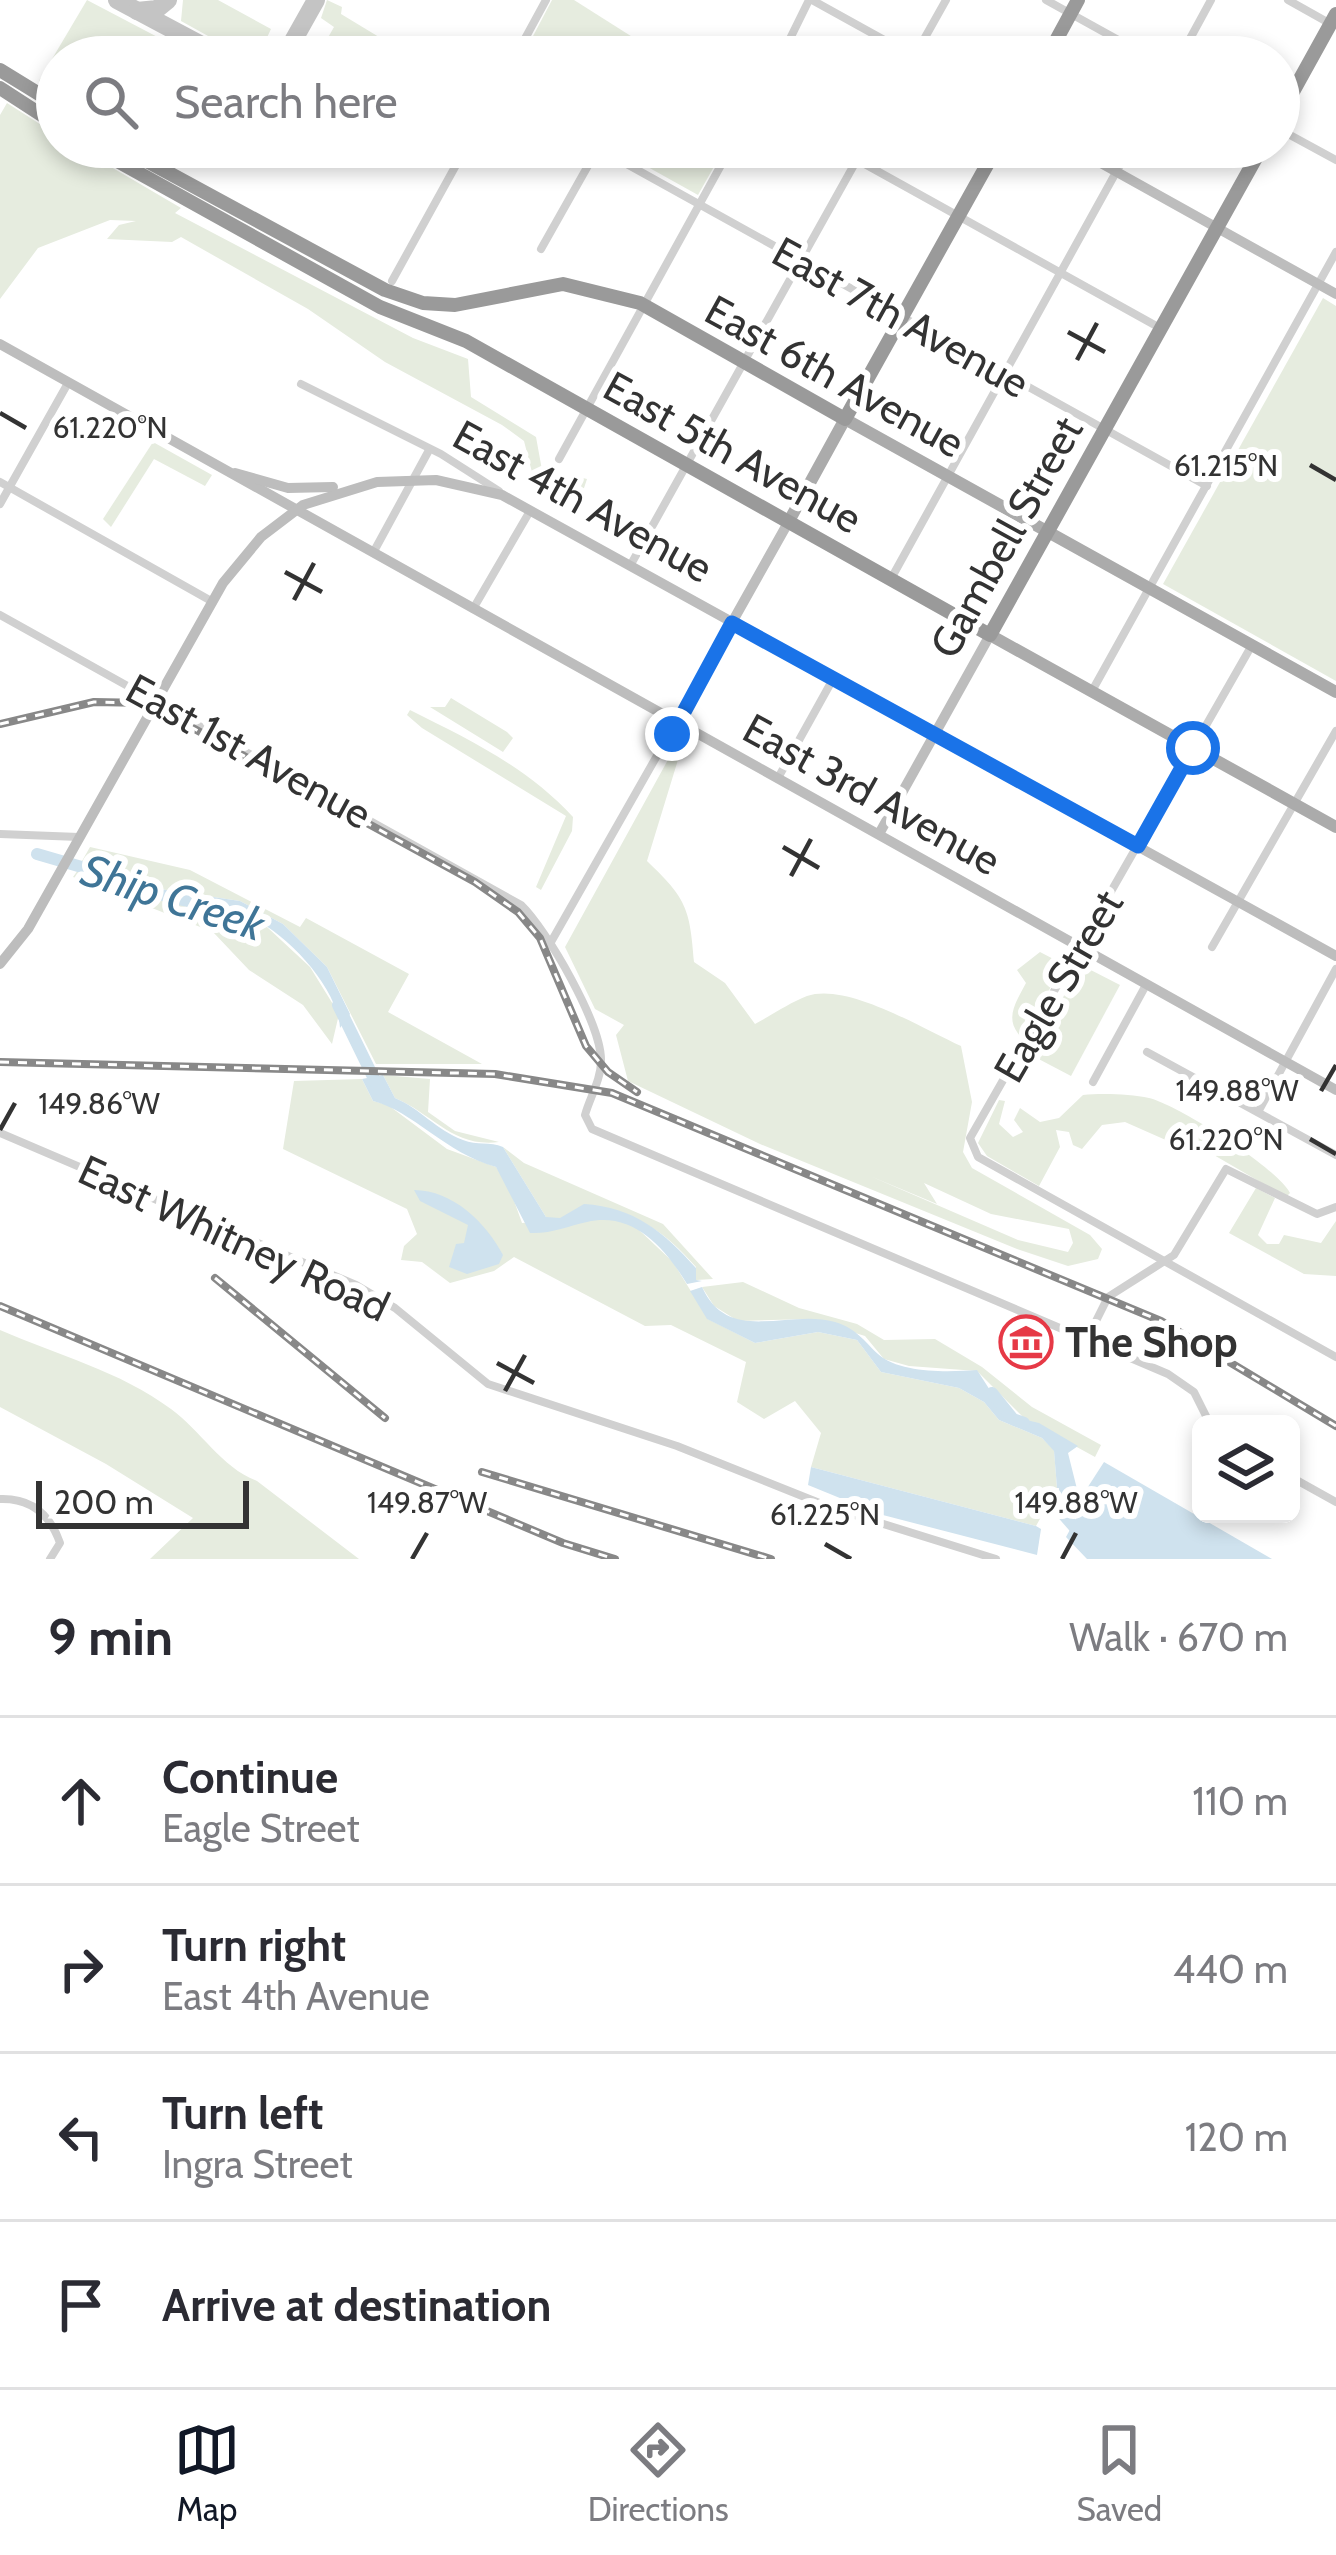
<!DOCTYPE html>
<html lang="en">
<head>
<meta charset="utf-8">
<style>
	body { margin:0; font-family:Cabin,sans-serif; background:#f2f2f3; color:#2b2b33 }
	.controls { position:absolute; right:36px; bottom:36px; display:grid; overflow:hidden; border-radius:18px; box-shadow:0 6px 18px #0003 }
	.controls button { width:108px; height:108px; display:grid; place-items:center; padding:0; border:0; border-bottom:3px solid #e1e1e2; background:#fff; color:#2b2b33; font:60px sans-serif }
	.scale { position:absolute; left:36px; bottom:30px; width:213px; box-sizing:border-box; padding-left:12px; border:6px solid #333; border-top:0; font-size:33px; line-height:42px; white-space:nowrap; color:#333; -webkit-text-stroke:9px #fff; paint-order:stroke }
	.stop { position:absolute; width:36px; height:36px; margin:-27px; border:9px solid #1a73e8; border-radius:50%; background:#fff }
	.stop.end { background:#1a73e8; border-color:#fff; box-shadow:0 3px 12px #0008 }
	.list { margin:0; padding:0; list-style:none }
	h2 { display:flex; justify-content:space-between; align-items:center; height:156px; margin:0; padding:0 48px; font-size:51px }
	h2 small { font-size:39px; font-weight:400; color:#7c7c81 }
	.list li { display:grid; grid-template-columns:78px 1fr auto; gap:36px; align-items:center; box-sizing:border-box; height:168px; padding:0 48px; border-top:3px solid #e1e1e2 }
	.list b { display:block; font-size:45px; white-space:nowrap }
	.list p { margin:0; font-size:39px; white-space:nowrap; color:#7c7c81 }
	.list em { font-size:39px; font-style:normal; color:#7c7c81 }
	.icon { flex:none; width:66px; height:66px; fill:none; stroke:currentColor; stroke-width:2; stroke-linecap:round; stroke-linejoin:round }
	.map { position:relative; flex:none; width:1336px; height:1559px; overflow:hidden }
	.search { position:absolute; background:#fff; box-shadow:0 6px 18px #0003; left:36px; right:36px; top:36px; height:132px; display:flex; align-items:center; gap:30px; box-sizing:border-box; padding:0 42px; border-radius:66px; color:#7c7c81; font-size:45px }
	.sheet { height:828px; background:#fff }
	nav { display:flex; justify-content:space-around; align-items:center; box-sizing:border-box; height:168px; border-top:3px solid #e1e1e2; background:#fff; font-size:33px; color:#7c7c81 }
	nav a { display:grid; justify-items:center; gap:6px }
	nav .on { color:#111827 }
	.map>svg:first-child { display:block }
	.green { fill:#e6ecdf; fill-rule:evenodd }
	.water { fill:#cfe2ee }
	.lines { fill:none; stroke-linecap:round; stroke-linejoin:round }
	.river { stroke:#cfe2ee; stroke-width:12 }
	.taxiway { stroke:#c4c4c4; stroke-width:18 }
	.street { stroke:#d0d0d0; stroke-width:8 }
	.secondary { stroke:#bdbdbd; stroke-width:10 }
	.primary { stroke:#ababab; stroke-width:12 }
	.highway { stroke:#9a9a9a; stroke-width:14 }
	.rail-casing { stroke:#888; stroke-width:8 }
	.rail { stroke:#fff; stroke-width:3; stroke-dasharray:9; stroke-linecap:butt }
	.route { stroke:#1a73e8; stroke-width:15 }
	.ticks { fill:none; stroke:#333; stroke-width:4.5 }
	.labels { text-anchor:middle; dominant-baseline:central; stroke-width:12; stroke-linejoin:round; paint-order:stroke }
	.street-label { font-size:42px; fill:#333; stroke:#fff }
	.poi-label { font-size:42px; font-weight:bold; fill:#333; stroke:#fff; text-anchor:start }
	.water-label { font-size:45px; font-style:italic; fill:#3f7597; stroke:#fff }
	.ticks-label { font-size:30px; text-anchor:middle; fill:#333; stroke:#fff; stroke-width:12; stroke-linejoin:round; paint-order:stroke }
</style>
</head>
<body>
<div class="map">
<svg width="1336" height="1559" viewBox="0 0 1336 1559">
	<rect width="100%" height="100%" fill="#fff"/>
	<g class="green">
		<polygon points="87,0 167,42 181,42 207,57 57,57 57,93 39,81"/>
		<polygon points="183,0 218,0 271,29 263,46 274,57 246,57 181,21"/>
		<polygon points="327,0 342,7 341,14 412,57 317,57 334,27 321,18"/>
		<polygon points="552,0 574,0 664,57 522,57"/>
		<polygon points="7,103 57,135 57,147 77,147 181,208 175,213 413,338 468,359 471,397 536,437 544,481 559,492 579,477 587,479 584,488 558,506 536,488 524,441 502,425 385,362 308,309 181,237 172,242 107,239 119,225 136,221 110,220 38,248 0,299 0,115"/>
		<polygon points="612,147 725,147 698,195"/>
		<polygon points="1323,298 1336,306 1336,681 1163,584"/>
		<polygon points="153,442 212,475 205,486 154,459 111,527 103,519"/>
		<polygon points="451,698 507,732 513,738 503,752 430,707 445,707"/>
		<path d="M410 710C470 740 527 767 573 817L572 831 541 890 536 887 566 816 422 728 407 715Z"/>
		<path d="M675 747 681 750 647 861C686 898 690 908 694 962L725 983 755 1024C772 1015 789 1003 807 996 847 982 923 1029 961 1046L972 1102 963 1152 972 1168 1090 1235 1102 1249 1098 1259 1068 1266 1017 1249 760 1144 628 1081 616 1035 624 1025 595 1009 565 947ZM870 1176 937 1204 924 1183 991 1214 1069 1229 1073 1243 1068 1252 1018 1240Z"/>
		<polygon points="90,847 190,870 300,927 306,918 409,974 388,1012 482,1064 376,1064 327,967 283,924 240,901 153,888 82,861"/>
		<polygon points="78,870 153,899 247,916 267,927 310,967 339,1014 332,1044 303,1005 249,970 213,932 73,877"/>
		<path d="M1040 952 1063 964 1023 1039C1003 1020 1015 1004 1026 983L1017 970Z"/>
		<polygon points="1081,965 1120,985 1071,1076 1031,1055"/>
		<path d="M383 1075 430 1079 428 1112 455 1131 499 1142C453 1148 433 1114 395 1098Z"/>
		<polygon points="362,1079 373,1101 388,1105 447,1149 496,1167 508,1184 522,1223 612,1217 637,1228 673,1262 708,1319 755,1343 818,1332 857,1340 881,1372 959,1388 984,1402 999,1420 1042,1438 1054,1450 1057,1488 1036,1526 811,1467 821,1433 795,1401 764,1419 737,1402 746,1362 671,1325 645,1326 514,1257 494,1271 450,1283 422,1262 401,1260 404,1246 417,1234 407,1209 283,1149 294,1081"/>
		<path d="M1083 1095C1102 1093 1130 1094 1149 1098 1176 1104 1278 1168 1290 1193L1286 1197 1188 1140 1168 1141 1125 1122 1102 1125 1082 1149 1073 1145 1069 1132 1056 1130 1060 1147 1039 1186 987 1156 978 1143 999 1100 1005 1101 999 1124 1013 1137 1023 1132 1014 1120 1020 1108 1040 1122 1059 1118Z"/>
		<path d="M503 1147 524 1163 663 1224 713 1279 696 1280V1267C654 1219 614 1198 552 1221L546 1217Z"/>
		<polygon points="1256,1188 1275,1198 1258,1235 1267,1244 1279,1244 1284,1235 1321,1243 1336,1221 1336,1276 1304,1274 1229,1233"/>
		<polygon points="743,1282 799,1308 857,1324 884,1340 935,1339 982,1367 1032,1407 1101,1445 1095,1457 1024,1418 977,1371 909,1366 884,1359 865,1336 810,1319 738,1321 714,1306 702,1287"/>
		<path d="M0 1330C57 1355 120 1371 171 1409 201 1431 222 1468 257 1481L359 1559H150L193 1518 106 1464 0 1407Z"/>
	</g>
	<g class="water">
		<path d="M82 861 153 888 240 901 283 924 327 967 350 1014 340 1028C338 988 285 930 248 917 234 912 216 913 202 910 159 902 116 889 78 870Z"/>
		<path d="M383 1075 395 1098C421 1109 436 1130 463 1140 477 1146 490 1141 503 1147L546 1217 560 1218 584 1204C634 1207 664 1232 696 1268V1280L702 1281 687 1284C665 1248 633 1211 587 1222 568 1226 551 1234 530 1233L496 1167C445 1153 413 1111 373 1101L362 1079Z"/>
		<path d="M414 1190C453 1190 486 1223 503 1255L499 1264 467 1274 449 1267 456 1244 464 1243 468 1225 420 1201Z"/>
		<path d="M702 1287C729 1346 788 1308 835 1322 857 1329 863 1340 878 1354 900 1374 950 1372 977 1370L1006 1415 1039 1423 1078 1446 1068 1453 1077 1489 1057 1488 1054 1451 1042 1438 999 1420 984 1402 959 1388 881 1372 857 1340 818 1332 755 1343 707 1319 690 1291Z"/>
		<polygon points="1104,1462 1272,1559 1087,1559 1066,1537 1078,1515 1073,1510"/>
		<polygon points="811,1467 1036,1526 1041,1529 1037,1555 879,1514 808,1485"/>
	</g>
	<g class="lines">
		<g class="river">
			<polyline points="37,854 92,870"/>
			<polyline points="338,1005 379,1089"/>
			<polyline points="992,1393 1013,1419 1024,1423"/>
			<polyline points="1066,1476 1063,1514 1102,1559"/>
		</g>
		<g class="taxiway">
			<polyline points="117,0 224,57"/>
			<polyline points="137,11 157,9 168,0"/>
			<polyline points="284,57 316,0"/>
		</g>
		<g class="street">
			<polyline points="812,0 915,57"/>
			<polyline points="1046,0 1149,57"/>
			<polyline points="1288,0 1329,23"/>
			<polyline points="657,49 672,57"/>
			<polyline points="515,57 546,0"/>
			<polyline points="781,57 809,0"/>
			<polyline points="914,57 946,0"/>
			<polyline points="1180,57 1211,0"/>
			<polyline points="1279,129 1336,160"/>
			<polyline points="596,147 1207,486"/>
			<polyline points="834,147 1160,328"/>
			<polyline points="541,249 598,148"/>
			<polyline points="392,281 466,147"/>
			<polyline points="301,384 441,454 499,491"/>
			<polyline points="559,459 731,147"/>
			<polyline points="0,482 213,602"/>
			<polyline points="0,504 68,383"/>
			<polyline points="373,553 428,452"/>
			<polyline points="630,566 864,147"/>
			<polyline points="892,577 1130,147"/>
			<polyline points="473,609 530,511"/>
			<path d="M0 615 521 905C547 930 602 1025 601 1061 601 1080 590 1097 585 1115L592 1129 1168 1374 1194 1392 1210 1424"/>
			<polyline points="1252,645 970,1138 978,1157 1336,1357"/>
			<polyline points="1092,691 1336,252"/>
			<polyline points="778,778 833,679"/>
			<polyline points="0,834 79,837"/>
			<polyline points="551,942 675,724"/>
			<polyline points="1212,947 1336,731"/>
			<polyline points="1147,1052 1336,1155"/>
			<polyline points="1093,1082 1146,985"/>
			<polyline points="1258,1112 1336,969"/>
			<polyline points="0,1133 356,1285 395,1308 488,1384 677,1446 832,1508 996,1559"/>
			<polyline points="1087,1339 1108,1297 1174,1255 1226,1169 1317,1214 1336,1207"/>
			<polyline points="1291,1477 1336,1502"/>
			<path d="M0 1499C31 1498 50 1514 60 1543L50 1559"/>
		</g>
		<g class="secondary">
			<polyline points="1072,147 1336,294"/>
			<polyline points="0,344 1336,1090"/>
			<polyline points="235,473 288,488 333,487"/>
			<polyline points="675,724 789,521"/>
			<polyline points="879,834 990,635"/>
			<polyline points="0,964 28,929 223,583 261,537 303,505 377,482 436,480 502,495 1336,956"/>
		</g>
		<g class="primary">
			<polyline points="789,521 845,419 1336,692"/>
			<polyline points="990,635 1336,827"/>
		</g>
		<g class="highway">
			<polyline points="1047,57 1078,0"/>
			<polyline points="0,70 57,105"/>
			<polyline points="0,88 57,125"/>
			<polyline points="1279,117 1336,14"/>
			<polyline points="92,147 380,307 466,341 990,635 1262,147"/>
			<polyline points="121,147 385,290 423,303 455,305 563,284 640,303 845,419 997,147"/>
		</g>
		<g class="rail-casing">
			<g id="rail">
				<polyline points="0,724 94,702 147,703 475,882 518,912 540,938 586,1046 608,1072 637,1092"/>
				<polyline points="0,1062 495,1074 612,1093 1161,1321 1336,1426"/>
				<polyline points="215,1278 385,1418"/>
				<polyline points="0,1306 563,1543 615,1559"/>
				<polyline points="482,1472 771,1559"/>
			</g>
		</g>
		<use href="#rail" class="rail"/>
	</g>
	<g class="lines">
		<polyline class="route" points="672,734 732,623 1138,846 1193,748"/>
	</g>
	<path class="ticks" d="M1068 332 1105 352M1077 360 1097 323M0 413 26 428M1310 465 1336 480M285 572 322 592M294 600 314 563M783 847 819 868M791 876 811 839M1321 1091 1336 1065M0 1130 15 1103M1310 1139 1336 1154M497 1363 534 1383M505 1391 525 1355M825 1544 851 1559M412 1559 427 1533M1062 1559 1076 1533"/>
	<defs>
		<g id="museum-ring" transform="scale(2.7)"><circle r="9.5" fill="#fff" stroke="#e63946" stroke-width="1.5"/><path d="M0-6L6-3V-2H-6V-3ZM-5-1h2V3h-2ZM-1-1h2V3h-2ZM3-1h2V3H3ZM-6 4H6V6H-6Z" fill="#e63946"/></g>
	</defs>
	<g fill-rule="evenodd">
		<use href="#museum-ring" x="1026" y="1342"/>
	</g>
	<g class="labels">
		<g class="street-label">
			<text transform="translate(901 317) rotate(29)">East 7th Avenue</text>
			<text transform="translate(835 376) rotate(29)">East 6th Avenue</text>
			<text transform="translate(733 452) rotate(29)">East 5th Avenue</text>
			<text transform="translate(583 501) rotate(29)">East 4th Avenue</text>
			<text transform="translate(1006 537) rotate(-61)">Gambell Street</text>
			<text transform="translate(249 751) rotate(29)">East 1st Avenue</text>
			<text transform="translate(872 794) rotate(29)">East 3rd Avenue</text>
			<text transform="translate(1058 986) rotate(-60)">Eagle Street</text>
			<text transform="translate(234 1238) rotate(25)">East Whitney Road</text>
		</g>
		<g class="poi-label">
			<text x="1065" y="1342">The Shop</text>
		</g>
		<g class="water-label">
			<text transform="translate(173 897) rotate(18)">Ship Creek</text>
		</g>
	</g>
	<g class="ticks-label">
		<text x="110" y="438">61.220°N</text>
		<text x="1226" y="476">61.215°N</text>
		<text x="1237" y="1101">149.88°W</text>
		<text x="99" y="1114">149.86°W</text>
		<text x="1226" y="1150">61.220°N</text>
		<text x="427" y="1513">149.87°W</text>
		<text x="1076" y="1513">149.88°W</text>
		<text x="825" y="1525">61.225°N</text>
	</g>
</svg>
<div class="controls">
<button><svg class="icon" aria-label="layers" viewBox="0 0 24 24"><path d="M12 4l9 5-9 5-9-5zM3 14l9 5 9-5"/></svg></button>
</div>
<div class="scale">200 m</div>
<div class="stop" style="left:1193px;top:748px"></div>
<div class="stop end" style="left:672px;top:734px"></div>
<div class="search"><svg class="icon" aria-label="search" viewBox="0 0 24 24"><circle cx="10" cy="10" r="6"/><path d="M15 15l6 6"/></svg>Search here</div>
</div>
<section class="sheet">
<h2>9 min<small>Walk · 670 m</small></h2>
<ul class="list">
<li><svg class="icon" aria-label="ahead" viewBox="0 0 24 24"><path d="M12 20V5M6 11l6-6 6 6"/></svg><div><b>Continue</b><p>Eagle Street</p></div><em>110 m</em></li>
<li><svg class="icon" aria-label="right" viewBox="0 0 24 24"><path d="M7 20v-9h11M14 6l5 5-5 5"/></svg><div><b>Turn right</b><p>East 4th Avenue</p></div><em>440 m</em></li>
<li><svg class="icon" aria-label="left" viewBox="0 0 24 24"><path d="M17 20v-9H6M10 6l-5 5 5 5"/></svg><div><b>Turn left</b><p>Ingra Street</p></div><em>120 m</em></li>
<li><svg class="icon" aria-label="arrive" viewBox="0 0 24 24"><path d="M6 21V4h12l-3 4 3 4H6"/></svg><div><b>Arrive at destination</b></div></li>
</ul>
</section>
<nav>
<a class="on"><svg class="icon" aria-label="map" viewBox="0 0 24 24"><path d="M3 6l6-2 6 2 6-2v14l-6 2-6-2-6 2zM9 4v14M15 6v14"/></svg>Map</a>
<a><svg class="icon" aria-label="directions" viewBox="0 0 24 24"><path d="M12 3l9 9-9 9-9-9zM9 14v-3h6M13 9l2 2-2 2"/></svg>Directions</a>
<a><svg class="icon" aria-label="saved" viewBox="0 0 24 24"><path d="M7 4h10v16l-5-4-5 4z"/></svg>Saved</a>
</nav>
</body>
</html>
